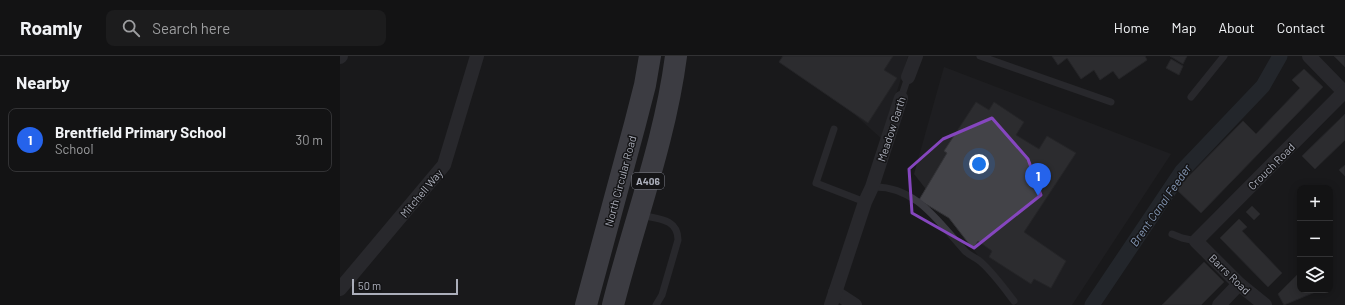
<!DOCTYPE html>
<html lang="en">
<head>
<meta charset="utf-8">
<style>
	body { margin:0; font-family:Barlow,sans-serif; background:#1c1c1d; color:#f1f3f6 }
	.controls { position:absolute; right:12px; bottom:12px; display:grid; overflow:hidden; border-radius:8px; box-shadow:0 2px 10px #0003 }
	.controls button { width:36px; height:36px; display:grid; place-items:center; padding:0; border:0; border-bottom:1px solid #323234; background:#131314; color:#f1f3f6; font:20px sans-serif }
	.scale { position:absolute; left:12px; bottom:10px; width:106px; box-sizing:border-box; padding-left:4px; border:2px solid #abaeba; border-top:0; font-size:11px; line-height:14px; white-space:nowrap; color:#abaeba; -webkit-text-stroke:3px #141416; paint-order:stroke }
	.you { position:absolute; left:639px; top:108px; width:14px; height:14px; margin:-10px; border:3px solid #fff; border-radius:50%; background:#1a73e8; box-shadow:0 0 0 6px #1a73e833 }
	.badge { display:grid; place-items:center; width:26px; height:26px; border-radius:50%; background:#2563eb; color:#fff; font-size:13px; font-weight:700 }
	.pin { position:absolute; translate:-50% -33px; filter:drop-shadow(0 1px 2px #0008) }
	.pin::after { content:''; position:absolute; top:21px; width:14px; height:12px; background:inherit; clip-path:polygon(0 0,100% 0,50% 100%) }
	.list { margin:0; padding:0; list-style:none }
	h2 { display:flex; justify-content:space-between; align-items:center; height:52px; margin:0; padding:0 16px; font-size:17px }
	h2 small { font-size:13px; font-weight:400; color:#9d9ea0 }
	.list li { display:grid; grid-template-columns:26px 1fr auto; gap:12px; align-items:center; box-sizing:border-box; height:64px; margin:0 8px 8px; padding:0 8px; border:1px solid #323234; border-radius:8px }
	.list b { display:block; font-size:15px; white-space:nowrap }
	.list p { margin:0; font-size:13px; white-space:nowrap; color:#9d9ea0 }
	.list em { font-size:13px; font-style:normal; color:#9d9ea0 }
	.icon { flex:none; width:22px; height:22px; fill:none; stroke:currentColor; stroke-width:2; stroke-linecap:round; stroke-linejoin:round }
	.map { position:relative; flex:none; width:1005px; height:249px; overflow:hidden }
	header { display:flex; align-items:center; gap:24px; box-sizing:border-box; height:56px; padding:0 20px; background:#131314; border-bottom:1px solid #323234 }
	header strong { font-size:19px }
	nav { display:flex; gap:22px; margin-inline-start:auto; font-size:14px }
	.search { width:280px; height:36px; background:#1c1c1d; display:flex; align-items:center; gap:10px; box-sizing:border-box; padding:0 14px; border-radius:8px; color:#9d9ea0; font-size:15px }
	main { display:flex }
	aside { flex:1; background:#131314 }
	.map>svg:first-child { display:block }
	.built { fill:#252528 }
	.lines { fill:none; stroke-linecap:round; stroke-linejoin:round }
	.canal { stroke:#2f363f; stroke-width:15 }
	.building { fill:#434348; stroke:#333337 }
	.lane { stroke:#3a3a40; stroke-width:7 }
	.street { stroke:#3a3a40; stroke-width:14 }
	.highway { stroke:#666771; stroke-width:22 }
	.marked { fill:none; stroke:#8546be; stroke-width:3; stroke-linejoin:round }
	.labels { text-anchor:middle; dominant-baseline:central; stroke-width:3; stroke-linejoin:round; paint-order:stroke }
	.shield { fill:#141416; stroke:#7e8089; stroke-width:1 }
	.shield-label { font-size:10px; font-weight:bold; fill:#abaeba }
	.street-label { font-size:11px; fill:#abaeba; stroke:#141416 }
	.water-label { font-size:12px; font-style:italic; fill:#8497b4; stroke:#141416 }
</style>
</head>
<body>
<header>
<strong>Roamly</strong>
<div class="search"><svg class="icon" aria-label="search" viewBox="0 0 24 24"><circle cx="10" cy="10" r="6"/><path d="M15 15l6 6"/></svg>Search here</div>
<nav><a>Home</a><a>Map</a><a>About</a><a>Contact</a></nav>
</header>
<main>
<aside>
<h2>Nearby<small></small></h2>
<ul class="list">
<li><span class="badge">1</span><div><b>Brentfield Primary School</b><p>School</p></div><em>30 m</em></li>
</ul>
</aside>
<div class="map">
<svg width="1005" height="249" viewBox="0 0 1005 249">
	<rect width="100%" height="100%" fill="#19191b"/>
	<g class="built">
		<polygon points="459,0 568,0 542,83 455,5"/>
		<polygon points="604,11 831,98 732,249 677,249 574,118"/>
	</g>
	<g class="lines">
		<polyline class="canal" points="752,249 842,115 923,30 940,0"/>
	</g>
	<g class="building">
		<polygon points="443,0 553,0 544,14 557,22 528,67 439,6"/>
		<polygon points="712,0 805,0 807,4 779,23 773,15 760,24 754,14 741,23 727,2 718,9"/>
		<polygon points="830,0 847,0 843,8"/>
		<polygon points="994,0 1005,0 1005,11"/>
		<polygon points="831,3 843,10 839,19 826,12"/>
		<polygon points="964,13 983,31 861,157 836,133 903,65 916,78 960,32 952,24"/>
		<polygon points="636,46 649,54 654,46 684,66 676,79 699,93 707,80 736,97 684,176 726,205 711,232 694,223 691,228 649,201 652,195 638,185 633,193 609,162 579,144 607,97 604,95"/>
		<polygon points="1005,58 1005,84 975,113 962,100"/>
		<polygon points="1005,109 1005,120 999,114"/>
		<polygon points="912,150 920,158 914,164 906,156"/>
		<polygon points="899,163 907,171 902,175 942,217 928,231 880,182"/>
		<polygon points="864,206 884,226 861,249 822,249"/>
		<polygon points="959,217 960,234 980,234 944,249 938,238"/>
	</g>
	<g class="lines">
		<g class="lane">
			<polyline points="640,0 771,46"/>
			<polyline points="851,41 884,0"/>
			<polyline points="561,42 568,21"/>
			<polyline points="494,73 476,127 525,146"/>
			<path d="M532 131C576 129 599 167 625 195 630 200 637 202 642 207 654 218 664 232 674 245"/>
			<path d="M300 159C317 163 338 162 338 184L322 239 316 249"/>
			<polyline points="832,178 842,182 856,185"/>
		</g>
		<g class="street">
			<polyline points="969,0 1005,37"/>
			<polyline points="0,1 1,0"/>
			<polyline points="568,21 576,0"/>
			<polyline points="0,233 104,109 137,0"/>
			<polyline points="495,236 515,249"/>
			<polyline points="491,249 525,146 532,131 561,42"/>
			<polyline points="879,249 899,228"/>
			<polyline points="925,249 899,228 856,185 1005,35"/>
		</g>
		<g class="highway">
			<polyline points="246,249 295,68 305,29 310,0"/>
			<path d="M273 249C294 166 325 85 336 0"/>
		</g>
	</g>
	<path d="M0 0H1005V249H0ZM652 62 688 103 701 139 634 192 572 157 569 113 603 83Z" fill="#19191b" fill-opacity=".55" fill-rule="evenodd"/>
	<path class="marked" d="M652 62 688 103 701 139 634 192 572 157 569 113 603 83Z"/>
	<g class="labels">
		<rect class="shield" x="292" y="117" width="32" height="16" rx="3"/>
		<g class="shield-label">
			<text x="308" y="125">A406</text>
		</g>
		<g class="street-label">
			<text transform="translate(551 73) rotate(-72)">Meadow Garth</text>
			<text transform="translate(931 110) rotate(-45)">Crouch Road</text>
			<text transform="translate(280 125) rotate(-75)">North Circular Road</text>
			<text transform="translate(81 137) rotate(-50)">Mitchell Way</text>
			<text transform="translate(890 218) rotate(44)">Barrs Road</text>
		</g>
		<g class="water-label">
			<text transform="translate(820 149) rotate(-55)">Brent Canal Feeder</text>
		</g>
	</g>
</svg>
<div class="controls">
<button>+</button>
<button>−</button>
<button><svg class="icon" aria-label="layers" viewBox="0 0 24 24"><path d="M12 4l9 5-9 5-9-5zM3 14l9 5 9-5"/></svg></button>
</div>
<div class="scale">50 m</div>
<div class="you"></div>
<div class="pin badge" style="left:698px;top:140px">1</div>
</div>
</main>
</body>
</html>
